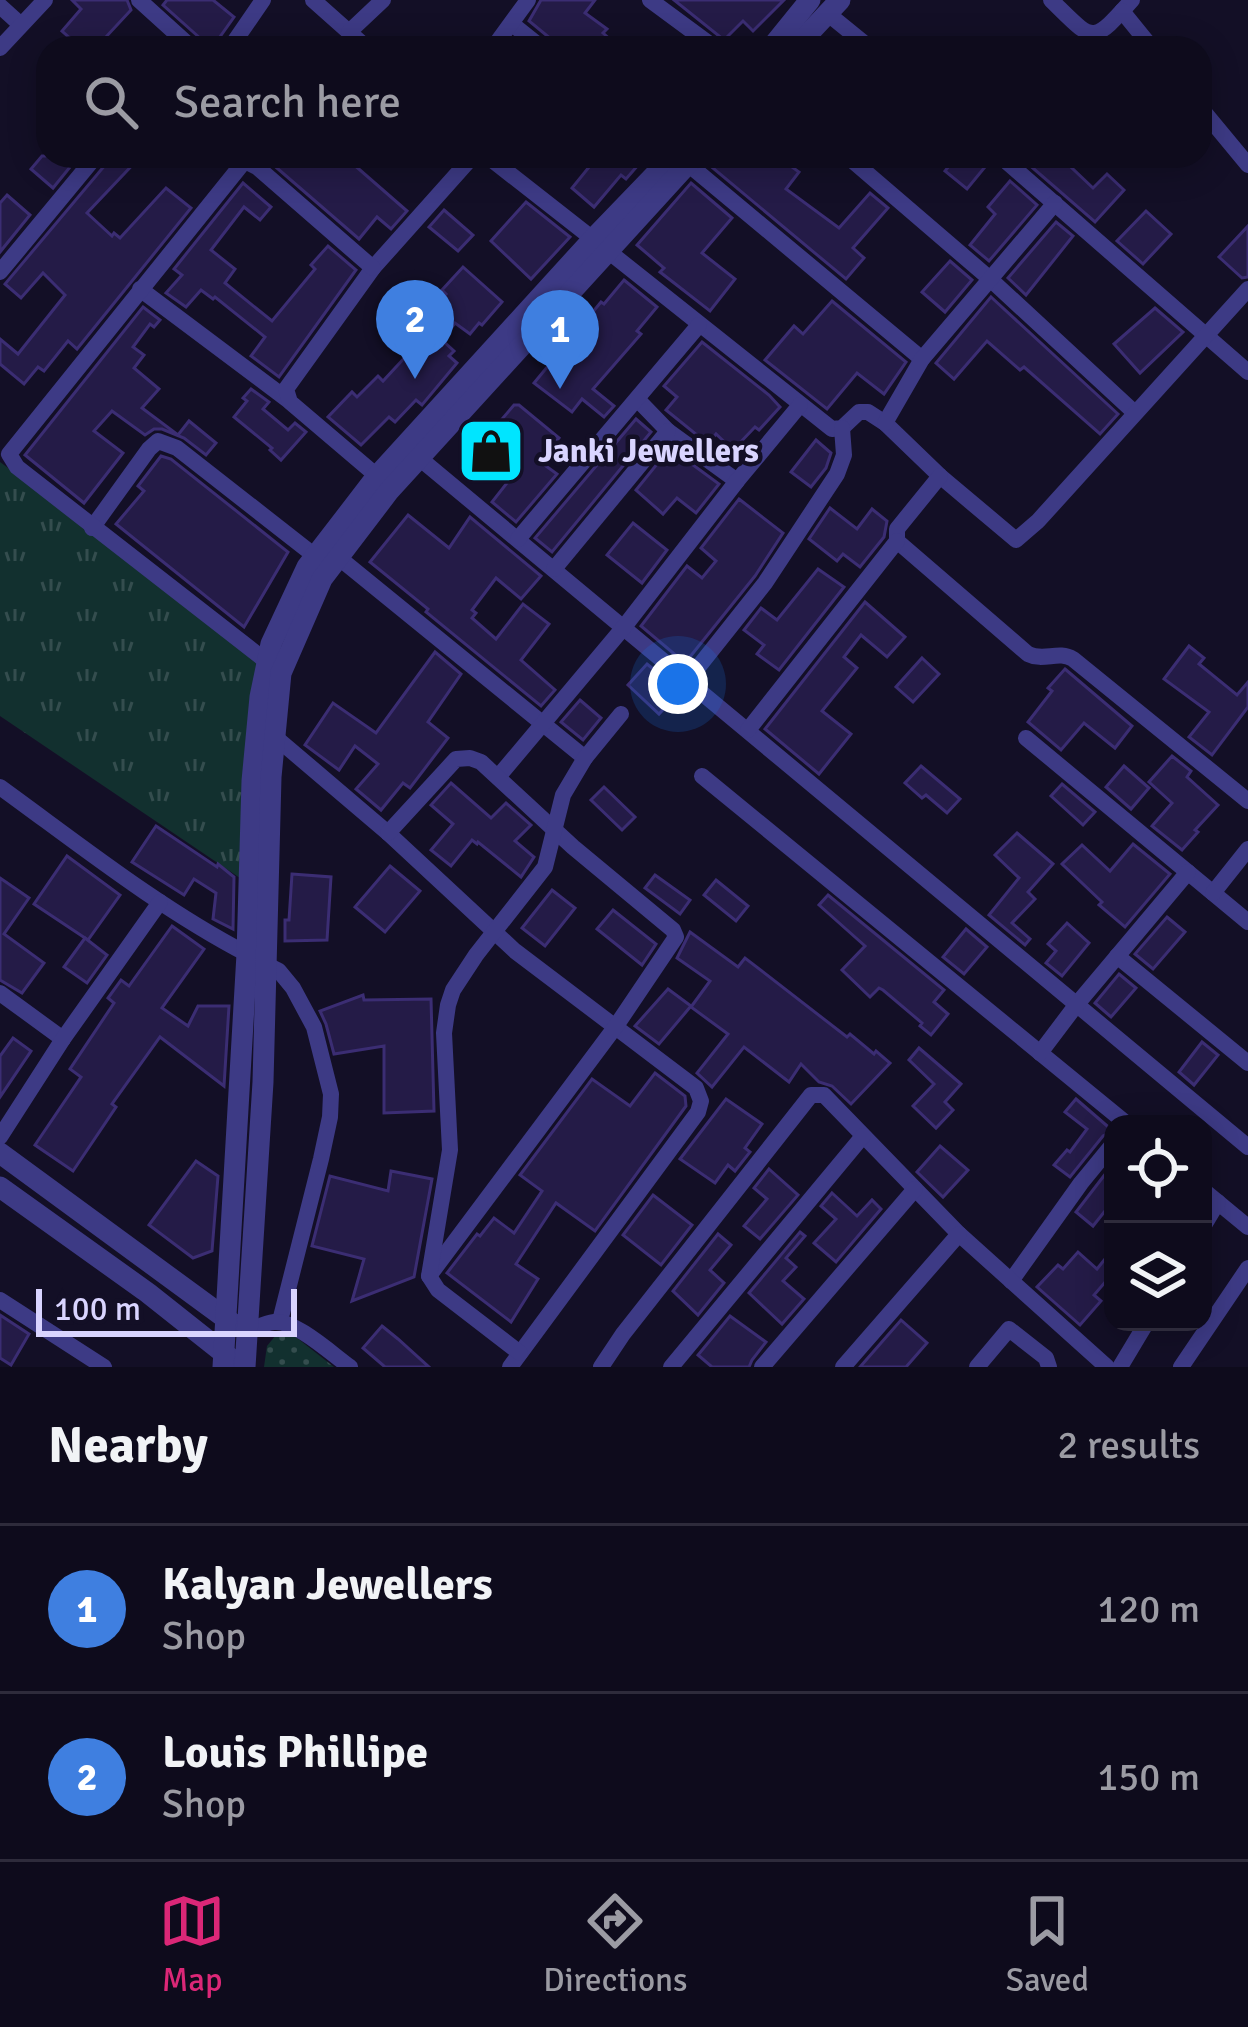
<!DOCTYPE html>
<html lang="en">
<head>
<meta charset="utf-8">
<style>
	body { margin:0; font-family:Signika,sans-serif; background:#1c1929; color:#f1f3f6 }
	.controls { position:absolute; right:36px; bottom:36px; display:grid; overflow:hidden; border-radius:24px; box-shadow:0 6px 30px #0003 }
	.controls button { width:108px; height:108px; display:grid; place-items:center; padding:0; border:0; border-bottom:3px solid #2e2b3b; background:#0e0b1c; color:#f1f3f6; font:60px sans-serif }
	.scale { position:absolute; left:36px; bottom:30px; width:261px; box-sizing:border-box; padding-left:12px; border:6px solid #d9d4ff; border-top:0; font-size:33px; line-height:42px; white-space:nowrap; color:#d9d4ff; -webkit-text-stroke:9px #130f26; paint-order:stroke }
	.you { position:absolute; left:678px; top:684px; width:42px; height:42px; margin:-30px; border:9px solid #fff; border-radius:50%; background:#1a73e8; box-shadow:0 0 0 18px #1a73e833 }
	.badge { display:grid; place-items:center; width:78px; height:78px; border-radius:50%; background:#db2777; color:#fff; font-size:39px; font-weight:700 }
	.pin { position:absolute; translate:-50% -99px; filter:drop-shadow(0 3px 6px #0008) }
	.pin::after { content:''; position:absolute; top:63px; width:42px; height:36px; background:inherit; clip-path:polygon(0 0,100% 0,50% 100%) }
	.list { margin:0; padding:0; list-style:none }
	h2 { display:flex; justify-content:space-between; align-items:center; height:156px; margin:0; padding:0 48px; font-size:51px }
	h2 small { font-size:39px; font-weight:400; color:#9b9ba3 }
	.list li { display:grid; grid-template-columns:78px 1fr auto; gap:36px; align-items:center; box-sizing:border-box; height:168px; padding:0 48px; border-top:3px solid #2e2b3b }
	.list b { display:block; font-size:45px; white-space:nowrap }
	.list p { margin:0; font-size:39px; white-space:nowrap; color:#9b9ba3 }
	.list em { font-size:39px; font-style:normal; color:#9b9ba3 }
	.icon { flex:none; width:66px; height:66px; fill:none; stroke:currentColor; stroke-width:2; stroke-linecap:round; stroke-linejoin:round }
	.map { position:relative; flex:none; width:1248px; height:1367px; overflow:hidden }
	.search { position:absolute; background:#0e0b1c; box-shadow:0 6px 30px #0003; left:36px; right:36px; top:36px; height:132px; display:flex; align-items:center; gap:30px; box-sizing:border-box; padding:0 42px; border-radius:36px; color:#9b9ba3; font-size:45px }
	.sheet { height:492px; background:#0e0b1c }
	nav { display:flex; justify-content:space-around; align-items:center; box-sizing:border-box; height:168px; border-top:3px solid #2e2b3b; background:#0e0b1c; font-size:33px; color:#9b9ba3 }
	nav a { display:grid; justify-items:center; gap:6px }
	nav .on { color:#db2777 }
	.map>svg:first-child { display:block }
	.grass { fill:url(#grass-tufts) }
	.park { fill:url(#park-dots) }
	.building { fill:#241b47; stroke:#3b2d73; stroke-width:3 }
	.lines { fill:none; stroke-linecap:round; stroke-linejoin:round }
	.minor { stroke:#3d3a85; stroke-width:16 }
	.tertiary { stroke:#3d3a85; stroke-width:21 }
	.labels { text-anchor:middle; dominant-baseline:central; stroke-width:9; stroke-linejoin:round; paint-order:stroke }
	.poi-label { font-size:33px; font-weight:bold; fill:#d9d4ff; stroke:#130f26; text-anchor:start }
</style>
</head>
<body>
<div class="map">
<svg width="1248" height="1367" viewBox="0 0 1248 1367">
	<defs>
		<pattern id="grass-tufts" width="24" height="20" patternUnits="userSpaceOnUse" patternTransform="scale(3)"><rect width="24" height="20" fill="#12302f"/><path d="M3 7l-1-3M5 7V3M7 7l1-3M15 17l-1-3M17 17v-4M19 17l1-3" fill="none" stroke="#344d4e"/></pattern>
		<pattern id="park-dots" width="8" height="8" patternUnits="userSpaceOnUse" patternTransform="scale(3)"><rect width="8" height="8" fill="#12302f"/><path d="M2 2h.1M6 6h.1" fill="none" stroke="#344d4e" stroke-width="1.8" stroke-linecap="round"/></pattern>
	</defs>
	<rect width="100%" height="100%" fill="#130f26"/>
	<polygon class="grass" points="0,462 260,655 240,878 0,716"/>
	<polygon class="park" points="292,1334 334,1367 264,1367 267,1346 276,1335"/>
	<g class="building">
		<polygon points="72,0 127,0 131,10 104,39 115,48 81,48 62,31 81,9"/>
		<polygon points="167,0 213,0 234,17 212,48 204,48 201,39 163,5"/>
		<polygon points="541,0 595,0 585,13 607,29 603,33 620,48 555,48 551,39 529,21"/>
		<polygon points="674,0 784,0 753,31 743,21 724,40"/>
		<polygon points="42,156 79,156 53,188 31,169"/>
		<polygon points="109,156 141,156 87,213 112,236 114,233 120,238 166,188 191,208 77,349 68,341 44,371 38,367 24,384 0,364 0,339 18,354 65,295 43,273 21,298 5,284 106,164"/>
		<polygon points="263,156 344,156 407,211 391,229 377,217 359,239"/>
		<polygon points="598,156 646,156 626,179 621,175 594,207 572,188"/>
		<polygon points="713,156 777,156 799,172 786,189 839,228 870,193 888,208 853,248 864,258 846,279 708,164"/>
		<polygon points="957,156 988,156 989,162 967,189 945,171"/>
		<polygon points="1019,156 1069,156 1076,163 1072,168 1093,188 1107,174 1124,190 1095,222"/>
		<polygon points="1010,181 1037,205 989,261 970,245 995,214 988,207"/>
		<polygon points="243,183 271,207 260,220 244,207 211,250 235,269 225,283 272,321 315,269 311,265 328,246 356,270 279,377 251,356 265,337 215,297 213,299 201,290 186,307 166,293 182,275 174,269"/>
		<polygon points="691,183 732,218 702,253 735,279 710,311 660,272 664,268 637,245"/>
		<polygon points="7,195 30,215 0,252 0,203"/>
		<polygon points="526,202 570,237 531,279 491,241"/>
		<polygon points="444,210 473,235 458,251 429,227"/>
		<polygon points="1146,211 1171,234 1143,264 1117,241"/>
		<polygon points="1056,222 1073,236 1026,295 1008,278"/>
		<polygon points="1248,226 1248,277 1242,278 1219,257"/>
		<polygon points="950,261 972,280 945,312 922,292"/>
		<polygon points="463,267 502,302 482,325 479,323 470,334 455,323 442,340 454,351 449,356 457,363 422,405 416,400 395,422 389,417 361,445 328,417 352,392 357,397 378,376 383,381 409,353 405,350 427,326 422,321 446,294 442,290"/>
		<polygon points="624,280 657,307 637,331 641,334 593,389 614,406 604,417 582,399 572,412 534,383 601,302 604,304"/>
		<polygon points="991,297 1118,414 1100,434 1024,367 1020,370 987,341 954,379 936,363"/>
		<polygon points="832,301 906,362 884,394 857,373 827,409 765,360 794,326 803,334"/>
		<polygon points="143,307 160,320 154,327 150,324 133,347 144,355 134,368 159,389 142,408 178,435 189,421 216,443 206,455 184,438 162,429 154,429 145,435 112,411 94,431 123,453 84,503 25,455"/>
		<polygon points="1155,308 1183,332 1140,373 1114,344"/>
		<polygon points="702,342 769,395 780,407 759,430 755,427 733,450 716,434 708,444 666,410 677,397 664,386"/>
		<polygon points="251,389 269,402 263,409 288,430 295,423 306,432 281,460 270,450 272,448 234,417 247,401 243,398"/>
		<polygon points="514,405 519,405 559,438 539,461 557,474 516,522 492,502 507,483 465,447 484,426 491,432"/>
		<polygon points="636,419 651,432 552,552 535,538"/>
		<polygon points="816,440 831,453 826,468 811,487 791,472"/>
		<polygon points="670,448 719,484 696,513 677,498 663,514 636,490"/>
		<polygon points="161,456 171,459 288,552 244,627 116,524 144,491 138,486"/>
		<polygon points="739,499 783,533 755,576 685,663 641,626 687,566 702,578 716,561 701,548"/>
		<polygon points="830,508 857,529 872,509 887,521 884,537 860,567 843,554 837,561 809,539"/>
		<polygon points="408,515 449,548 470,517 541,576 521,599 496,578 472,610 476,613 472,618 496,639 523,604 549,624 521,660 555,690 541,706 426,612 428,609 370,562"/>
		<polygon points="633,523 667,550 642,583 607,555"/>
		<polygon points="818,569 844,587 779,670 757,654 764,645 744,630 761,608 777,620"/>
		<polygon points="865,602 905,637 887,657 861,635 844,657 857,668 822,711 851,734 819,774 765,729"/>
		<polygon points="1189,646 1204,658 1199,664 1237,695 1248,682 1248,707 1212,755 1189,737 1209,712 1164,679"/>
		<polygon points="435,652 461,674 428,722 448,738 410,788 403,783 381,810 356,789 378,764 355,746 339,770 305,745 333,703 376,733"/>
		<polygon points="922,658 939,674 913,702 896,687"/>
		<polygon points="647,664 680,691 659,714 628,685"/>
		<polygon points="1065,669 1132,726 1115,748 1084,723 1061,750 1028,722 1052,691 1048,688"/>
		<polygon points="580,700 601,718 583,740 561,722"/>
		<polygon points="1172,756 1191,771 1187,777 1218,805 1195,830 1198,832 1182,850 1152,826 1172,803 1149,782"/>
		<polygon points="921,766 960,799 947,813 926,795 922,798 905,783"/>
		<polygon points="1124,766 1149,788 1131,809 1106,787"/>
		<polygon points="451,783 491,818 506,803 531,825 515,841 534,857 521,877 478,842 477,844 472,840 451,866 431,850 453,824 431,805"/>
		<polygon points="1062,784 1095,812 1083,825 1051,796"/>
		<polygon points="604,787 635,817 622,830 591,800"/>
		<polygon points="156,826 217,867 218,864 234,877 233,929 213,919 216,893 194,879 184,895 132,862"/>
		<polygon points="1017,833 1053,864 1028,892 1035,899 1012,923 1030,939 1025,945 989,915 1019,878 995,855"/>
		<polygon points="1133,844 1170,874 1125,927 1099,905 1102,902 1062,864 1082,845 1110,871"/>
		<polygon points="67,856 120,895 88,940 34,904"/>
		<polygon points="390,866 420,891 385,932 355,907"/>
		<polygon points="292,874 331,877 327,940 285,941 285,920 289,920"/>
		<polygon points="655,875 690,900 680,914 645,888"/>
		<polygon points="0,878 29,898 4,934 44,963 22,993 0,980"/>
		<polygon points="716,880 748,906 736,921 704,895"/>
		<polygon points="552,890 575,908 545,946 522,928"/>
		<polygon points="828,895 944,990 934,1002 948,1014 931,1035 920,1026 922,1023 883,990 879,988 870,997 842,970 865,946 819,905"/>
		<polygon points="613,910 656,944 642,965 597,929"/>
		<polygon points="1167,917 1185,932 1153,969 1135,954"/>
		<polygon points="1067,923 1089,943 1062,976 1046,963 1056,951 1048,944"/>
		<polygon points="172,926 204,949 162,1008 188,1026 198,1006 229,1006 224,1086 160,1037 112,1104 116,1107 73,1171 35,1145 81,1077 70,1069 114,1003 108,998 121,980 129,986"/>
		<polygon points="966,929 987,947 964,974 943,957"/>
		<polygon points="690,932 738,967 745,958 847,1037 850,1034 874,1054 876,1051 890,1063 851,1104 832,1086 819,1082 801,1064 789,1082 744,1047 712,1087 697,1073 728,1034 691,1007 710,981 677,958"/>
		<polygon points="85,938 107,955 87,983 64,967"/>
		<polygon points="1119,974 1136,988 1111,1017 1095,1003"/>
		<polygon points="668,989 691,1006 659,1044 635,1026"/>
		<polygon points="363,995 364,1000 431,999 434,1111 384,1113 384,1046 334,1054 326,1024 320,1011"/>
		<polygon points="13,1038 31,1051 0,1097 0,1056"/>
		<polygon points="1202,1042 1218,1055 1194,1085 1179,1072"/>
		<polygon points="919,1048 961,1084 945,1102 953,1110 936,1128 913,1106 934,1084 909,1060"/>
		<polygon points="655,1073 685,1096 686,1106 595,1231 556,1203 516,1264 538,1279 511,1322 447,1273 477,1234 480,1236 494,1218 514,1233 542,1191 520,1175 592,1079 630,1106"/>
		<polygon points="726,1099 762,1124 745,1148 750,1152 735,1171 728,1165 715,1183 680,1159"/>
		<polygon points="1076,1099 1113,1131 1103,1136 1070,1177 1054,1165 1067,1150 1070,1152 1087,1129 1065,1112"/>
		<polygon points="940,1146 968,1170 943,1197 917,1172"/>
		<polygon points="196,1161 218,1176 212,1251 193,1258 149,1225"/>
		<polygon points="1113,1164 1113,1201 1093,1226 1076,1212"/>
		<polygon points="769,1169 798,1195 760,1239 744,1226 767,1199 754,1188"/>
		<polygon points="391,1171 432,1179 414,1277 352,1301 364,1259 312,1246 330,1176 388,1191"/>
		<polygon points="832,1193 857,1216 872,1200 881,1209 836,1262 814,1243 836,1219 821,1206"/>
		<polygon points="653,1195 692,1225 661,1265 623,1235"/>
		<polygon points="800,1232 805,1236 786,1258 796,1267 783,1281 804,1299 782,1324 749,1293"/>
		<polygon points="718,1234 731,1245 710,1270 724,1283 698,1315 673,1291"/>
		<polygon points="1113,1249 1113,1273 1094,1295 1101,1301 1080,1325 1037,1287 1058,1265 1063,1269 1078,1252 1097,1269"/>
		<polygon points="0,1315 29,1334 11,1365 0,1358"/>
		<polygon points="730,1316 766,1342 752,1360 749,1367 712,1367 698,1355"/>
		<polygon points="901,1320 927,1343 906,1367 860,1367"/>
		<polygon points="382,1326 398,1339 429,1367 385,1367 363,1348"/>
	</g>
	<g class="lines">
		<g class="minor">
			<polyline points="139,0 192,48"/>
			<polyline points="313,0 367,48"/>
			<polyline points="650,0 715,48"/>
			<path d="M1051 0C1094 42 1091 46 1132 0"/>
			<polyline points="0,6 21,25"/>
			<polyline points="1122,11 1152,48"/>
			<polyline points="827,13 870,48"/>
			<polyline points="512,24 542,48"/>
			<polyline points="349,32 383,0"/>
			<polyline points="0,48 45,0"/>
			<polyline points="230,48 263,0"/>
			<polyline points="493,48 528,0"/>
			<polyline points="1200,107 1248,165"/>
			<polyline points="487,156 593,239"/>
			<polyline points="847,156 989,278 1135,413"/>
			<polyline points="1000,156 1248,372"/>
			<polyline points="688,164 922,359"/>
			<polyline points="608,251 832,429 842,428 859,412 868,412 885,423 940,476 1016,540 1038,521 1248,289"/>
			<polyline points="0,272 96,156"/>
			<polyline points="140,289 288,400"/>
			<polyline points="638,400 668,431 737,481"/>
			<polyline points="885,423 922,359 1055,203"/>
			<polyline points="418,457 1248,1147"/>
			<polyline points="377,476 290,402 286,389 373,268 473,156"/>
			<path d="M940 476 897 529V541L1028 654C1044 662 1058 650 1073 659L1248 801"/>
			<polyline points="92,528 149,449 158,441 177,448 315,556"/>
			<polyline points="518,539 699,325"/>
			<polyline points="338,557 585,758"/>
			<polyline points="554,569 668,431"/>
			<polyline points="266,661 17,467 9,454 243,163 247,162 257,167 373,268"/>
			<polyline points="688,680 765,583 837,474 844,455 842,428"/>
			<polyline points="748,730 897,541"/>
			<polyline points="267,736 274,736 388,833 515,951 696,1088 701,1101 698,1112 510,1367"/>
			<polyline points="1026,738 1248,922"/>
			<polyline points="702,776 1127,1124"/>
			<polyline points="498,777 624,627 737,481 800,405"/>
			<path d="M0 787C80 845 159 908 247 954"/>
			<polyline points="388,833 456,759 470,758 481,762 573,847 673,930 676,937 616,1026 429,1276"/>
			<polyline points="1213,893 1248,849"/>
			<polyline points="1117,956 1248,1063"/>
			<polyline points="265,964 279,971 293,988 314,1027 331,1094 330,1117 321,1159 280,1321"/>
			<polyline points="0,993 63,1039"/>
			<polyline points="1040,1053 1077,1004 1188,872"/>
			<polyline points="0,1137 63,1039 160,902"/>
			<polyline points="1203,1190 1248,1227"/>
			<polyline points="1203,1227 1218,1202"/>
			<polyline points="1011,1281 1081,1183 1113,1144"/>
			<polyline points="0,1300 104,1367"/>
			<path d="M246 1333C255 1329 263 1323 274 1322 295 1320 332 1354 350 1367"/>
			<polyline points="520,1353 438,1290 429,1276 450,1150 444,1033 448,1005 453,990 476,955 545,867 563,795 585,758 621,714"/>
			<polyline points="601,1367 623,1334 811,1095 824,1095 959,1234 1107,1367"/>
			<polyline points="671,1367 863,1136"/>
			<polyline points="762,1367 915,1189"/>
			<polyline points="843,1367 959,1234"/>
			<polyline points="977,1367 1009,1329 1046,1358 1049,1367"/>
			<polyline points="1120,1367 1147,1322"/>
			<polyline points="1181,1367 1248,1268"/>
		</g>
		<g class="tertiary">
			<polyline points="771,48 810,0"/>
			<polyline points="795,48 840,0"/>
			<polyline points="0,1153 232,1323"/>
			<polyline points="0,1187 148,1293 230,1358"/>
			<polyline points="223,1367 247,954 252,781 260,697 271,644 307,567 377,476 593,239 673,156"/>
			<polyline points="245,1367 263,1082 271,777 281,673 322,579 389,491 695,156"/>
		</g>
	</g>
	<defs>
		<g id="shop-square" transform="scale(3.45)"><rect x="-9" y="-9" width="18" height="18" rx="4" fill="#00e5ff" stroke="#130f26"/><path d="M-5-2.5h2.3a2.7 3.5 0 0 1 5.4 0H5L5.5 6h-11ZM-1.5-2.5h3a1.5 2.3 0 0 0-3 0Z" fill="#111"/></g>
	</defs>
	<g fill-rule="evenodd">
		<use href="#shop-square" x="491" y="451"/>
	</g>
	<g class="labels">
		<g class="poi-label">
			<text x="538" y="451">Janki Jewellers</text>
		</g>
	</g>
</svg>
<div class="controls">
<button><svg class="icon" aria-label="locate" viewBox="0 0 24 24"><circle cx="12" cy="12" r="6"/><path d="M12 2v4M12 18v4M2 12h4M18 12h4"/></svg></button>
<button><svg class="icon" aria-label="layers" viewBox="0 0 24 24"><path d="M12 4l9 5-9 5-9-5zM3 14l9 5 9-5"/></svg></button>
</div>
<div class="scale">100 m</div>
<div class="you"></div>
<div class="pin badge" style="left:560px;top:389px;background:#3f7fe0">1</div>
<div class="pin badge" style="left:415px;top:379px;background:#3f7fe0">2</div>
<div class="search"><svg class="icon" aria-label="search" viewBox="0 0 24 24"><circle cx="10" cy="10" r="6"/><path d="M15 15l6 6"/></svg>Search here</div>
</div>
<section class="sheet">
<h2>Nearby<small>2 results</small></h2>
<ul class="list">
<li><span class="badge" style="background:#3f7fe0">1</span><div><b>Kalyan Jewellers</b><p>Shop</p></div><em>120 m</em></li>
<li><span class="badge" style="background:#3f7fe0">2</span><div><b>Louis Phillipe</b><p>Shop</p></div><em>150 m</em></li>
</ul>
</section>
<nav>
<a class="on"><svg class="icon" aria-label="map" viewBox="0 0 24 24"><path d="M3 6l6-2 6 2 6-2v14l-6 2-6-2-6 2zM9 4v14M15 6v14"/></svg>Map</a>
<a><svg class="icon" aria-label="directions" viewBox="0 0 24 24"><path d="M12 3l9 9-9 9-9-9zM9 14v-3h6M13 9l2 2-2 2"/></svg>Directions</a>
<a><svg class="icon" aria-label="saved" viewBox="0 0 24 24"><path d="M7 4h10v16l-5-4-5 4z"/></svg>Saved</a>
</nav>
</body>
</html>
